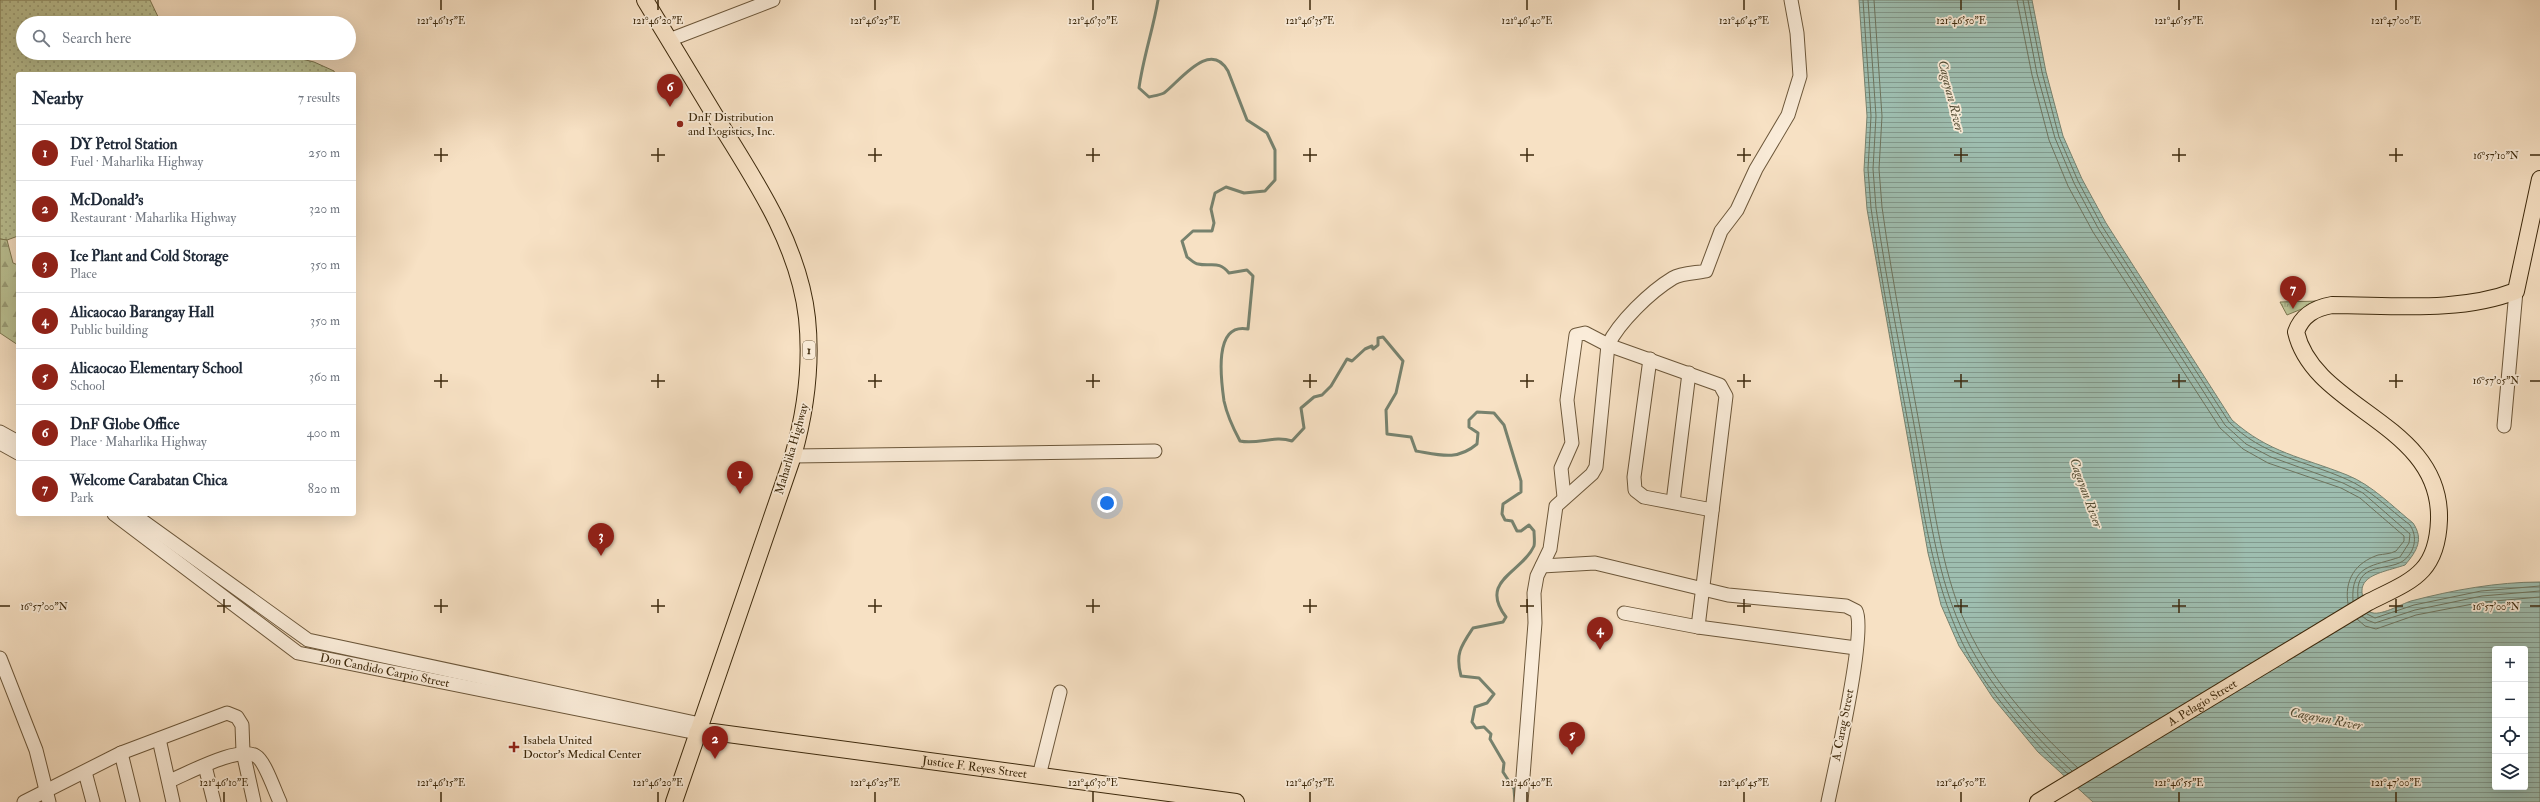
<!DOCTYPE html>
<html lang="en">
<head>
<meta charset="utf-8">
<style>
	body { margin:0; font-family:"IM FELL Double Pica",serif; background:#f6f6f7; color:#1f2937 }
	.controls { position:absolute; right:12px; bottom:12px; display:grid; overflow:hidden; border-radius:4px; box-shadow:0 4px 16px #0002 }
	.controls button { width:36px; height:36px; display:grid; place-items:center; padding:0; border:0; border-bottom:1px solid #e0e1e3; background:#fff; color:#1f2937; font:20px sans-serif }
	.you { position:absolute; left:1107px; top:503px; width:14px; height:14px; margin:-10px; border:3px solid #fff; border-radius:50%; background:#1a73e8; box-shadow:0 0 0 6px #1a73e833 }
	.badge { display:grid; place-items:center; width:26px; height:26px; border-radius:50%; background:#8f2418; color:#fff; font-size:13px; font-weight:700 }
	.pin { position:absolute; translate:-50% -33px; filter:drop-shadow(0 1px 2px #0008) }
	.pin::after { content:''; position:absolute; top:21px; width:14px; height:12px; background:inherit; clip-path:polygon(0 0,100% 0,50% 100%) }
	.list { margin:0; padding:0; list-style:none }
	h2 { display:flex; justify-content:space-between; align-items:center; height:52px; margin:0; padding:0 16px; font-size:17px }
	h2 small { font-size:13px; font-weight:400; color:#747a83 }
	.list li { display:grid; grid-template-columns:26px 1fr auto; gap:12px; align-items:center; box-sizing:border-box; height:56px; padding:0 16px; border-top:1px solid #e0e1e3 }
	.list b { display:block; font-size:15px; white-space:nowrap }
	.list p { margin:0; font-size:13px; white-space:nowrap; color:#747a83 }
	.list em { font-size:13px; font-style:normal; color:#747a83 }
	.icon { flex:none; width:22px; height:22px; fill:none; stroke:currentColor; stroke-width:2; stroke-linecap:round; stroke-linejoin:round }
	.map { position:relative; flex:none; width:2540px; height:802px; overflow:hidden }
	.search { position:absolute; background:#fff; box-shadow:0 4px 16px #0002; left:16px; top:16px; width:340px; height:44px; display:flex; align-items:center; gap:10px; box-sizing:border-box; padding:0 14px; border-radius:22px; color:#747a83; font-size:15px }
	.panel { position:absolute; background:#fff; box-shadow:0 4px 16px #0002; left:16px; top:72px; width:340px; height:444px; border-radius:4px }
	.map>svg:first-child { display:block }
	.grass { fill:url(#grass-dots); stroke:#7c7650 }
	.forest { fill:url(#forest-firs); stroke:#7c7650 }
	.park { fill:url(#park-tufts); stroke:#7c7650 }
	.water { fill:url(#water-rules); stroke:#77826e; fill-rule:evenodd }
	.lines { fill:none; stroke-linecap:round; stroke-linejoin:round }
	.shore { stroke:#6e745e; stroke-width:1 }
	.stream { stroke:#77826e; stroke-width:3 }
	.minor-casing { stroke:#6c573a; stroke-width:15 }
	.major-casing { stroke:#3d290c; stroke-width:18 }
	.minor { stroke:#faecd9; stroke-width:13 }
	.major { stroke:#f7e1c4; stroke-width:16 }
	.ticks { fill:none; stroke:#3d290c; stroke-width:1.5 }
	.poi-dot { fill:#8f2418; stroke:#faecd9; stroke-width:1.5 }
	.labels { text-anchor:middle; dominant-baseline:central; stroke-width:3.5; stroke-linejoin:round; paint-order:stroke }
	.shield { fill:#faecd9; stroke:#76644a; stroke-width:1 }
	.shield-label { font-size:11px; font-weight:bold; fill:#3d290c }
	.poi-label { font-size:12px; fill:#3d290c; stroke:#faecd9; text-anchor:start }
	.street-label { font-size:12px; fill:#3d290c; stroke:#faecd9 }
	.water-label { font-size:13px; font-style:italic; fill:#554e35; stroke:#faecd9 }
	.ticks-label { font-size:10px; text-anchor:middle; fill:#3d290c; stroke:#faecd9; stroke-width:3.5; stroke-linejoin:round; paint-order:stroke }
</style>
</head>
<body>
<div class="map">
<svg width="2540" height="802" viewBox="0 0 2540 802">
	<defs>
		<pattern id="grass-dots" width="8" height="8" patternUnits="userSpaceOnUse"><rect width="8" height="8" fill="#bcc395"/><path d="M2 2h.1M6 6h.1" fill="none" stroke="#9a9e78" stroke-width="1.8" stroke-linecap="round"/></pattern>
		<pattern id="forest-firs" width="22" height="20" patternUnits="userSpaceOnUse"><rect width="22" height="20" fill="#bcc395"/><path d="M5 1l3.5 6h-7zM16 11l3.5 6h-7z" fill="#9a9e78"/></pattern>
		<pattern id="park-tufts" width="24" height="20" patternUnits="userSpaceOnUse"><rect width="24" height="20" fill="#bcc395"/><path d="M3 7l-1-3M5 7V3M7 7l1-3M15 17l-1-3M17 17v-4M19 17l1-3" fill="none" stroke="#9a9e78"/></pattern>
		<pattern id="water-rules" width="6" height="5" patternUnits="userSpaceOnUse"><rect width="6" height="5" fill="#9ebeb0"/><path d="M0 2.5h6" fill="none" stroke="#829a8e"/></pattern>
	</defs>
	<rect width="100%" height="100%" fill="#f7e1c4"/>
	<filter id="stains"><feTurbulence type="fractalNoise" baseFrequency=".005" numOctaves="4"/><feColorMatrix values="0 0 0 0 .2 0 0 0 0 .09 0 0 0 0 .02 0 0 0 .5 -.17"/></filter>
	<radialGradient id="worn" r=".72"><stop offset=".6" stop-color="#630" stop-opacity="0"/><stop offset="1" stop-color="#630" stop-opacity=".3"/></radialGradient>
	<polygon class="grass" points="0,0 150,0 161,23 23,23 23,53 277,53 314,62 334,71 335,74 18,74 18,236 7,240 0,239"/>
	<polygon class="forest" points="0,239 7,240 13,263 18,265 18,345 0,333"/>
	<polygon class="park" points="2321,301 2287,315 2280,302"/>
	<path class="water" d="M1859 0H2032L2046 72 2063 136 2082 179 2106 223 2232 420C2269 453 2302 457 2347 475 2372 485 2392 506 2413 523 2424 539 2417 551 2405 565 2378 574 2347 576 2370 612 2380 617 2401 604 2411 601 2453 590 2497 582 2540 582V802H2093L2038 752 1993 698 1959 646 1941 605 1928 553 1867 209 1864 170 1867 116ZM2495 649H2525V787H2495Z"/>
	<g class="lines">
		<g class="shore">
			<path d="M1863 0 1871 116 1868 169 1871 208C1882 286 1897 362 1911 439 1923 508 1932 579 1962 642 1983 687 2031 740 2068 774"/>
			<path d="M1868 0 1876 116 1873 169 1876 208C1887 286 1903 363 1917 441 1929 508 1936 579 1967 640 1989 686 2034 736 2072 771"/>
			<path d="M1874 0 1882 116 1879 169 1882 207C1893 287 1909 366 1923 445 1935 510 1942 579 1972 637 1997 687 2037 731 2078 768"/>
			<path d="M2017 0 2032 75 2049 140 2068 186 2093 232 2220 428 2243 449 2268 463 2341 488 2360 498 2404 536V541L2396 551C2390 554 2384 554 2378 555 2355 563 2344 580 2348 604"/>
			<path d="M2023 0 2037 74 2055 138 2074 183 2098 228 2225 425 2246 444 2271 457 2343 483 2363 493 2410 534 2409 543 2400 557C2375 566 2350 564 2353 601"/>
			<path d="M2028 0 2042 72 2059 137 2078 181 2102 226 2229 422C2263 456 2303 460 2346 479 2370 489 2389 509 2410 525 2418 537 2415 552 2403 561 2386 572 2354 561 2358 598"/>
			<polyline points="2367,614 2375,618 2414,605 2481,591 2540,586"/>
			<polyline points="2362,616 2367,620 2375,623 2415,610 2482,596 2540,591"/>
			<polyline points="2357,619 2365,626 2376,629 2416,615 2483,602 2540,597"/>
		</g>
		<path class="stream" d="M1158 0C1153 30 1143 58 1139 88L1149 97C1153 96 1160 95 1164 93 1180 81 1210 39 1228 71L1247 120 1267 133 1275 150V180L1265 191 1244 193 1226 187 1215 193 1211 209 1214 223 1212 231H1193L1182 241 1187 257C1190 259 1195 264 1198 264 1211 267 1219 260 1229 273L1247 270 1253 276 1248 329C1213 322 1221 380 1224 401 1227 415 1233 428 1240 441 1258 445 1274 435 1292 441L1304 428 1301 408 1314 397 1322 395 1331 386 1347 359 1352 361 1365 349 1372 346 1373 349 1378 345V338L1383 337 1403 361 1396 393 1386 410 1387 434 1411 437 1416 451C1440 455 1457 461 1477 444L1478 433 1469 427V420L1477 412 1494 413 1504 425 1521 481V492L1503 504 1502 514 1505 520 1512 521 1517 531H1521L1529 525 1534 531C1534 535 1535 542 1534 546 1522 573 1478 580 1506 617L1503 622 1473 628C1461 646 1455 654 1461 676L1479 678 1494 694 1487 703 1475 707 1472 722 1476 728 1484 727 1491 734 1490 739 1504 763 1503 772 1514 789 1515 802"/>
		<g class="minor-casing">
			<g id="minor">
				<polyline points="669,40 773,0"/>
				<polyline points="1650,359 1634,477 1635,490 1644,497 1712,510"/>
				<polyline points="2504,426 2516,291"/>
				<polyline points="0,432 18,442"/>
				<polyline points="0,443 18,453"/>
				<polyline points="793,456 1155,451"/>
				<polyline points="1564,497 1561,468 1572,443 1567,400 1576,335 1585,333 1608,345 1720,385 1726,396 1698,627 1856,648"/>
				<polyline points="1673,502 1689,373"/>
				<path id="s1" d="M114 514 298 653 697 733"/>
				<polyline points="133,514 308,640 700,724"/>
				<path d="M1542 566 1595 563 1728 595 1846 606 1856 611C1867 630 1834 773 1828 802"/>
				<polyline points="1624,613 1698,627"/>
				<polyline points="0,658 36,750 49,802"/>
				<polyline points="159,739 173,802"/>
				<polyline points="121,753 133,802"/>
				<polyline points="205,766 214,802"/>
				<polyline points="85,772 93,802"/>
				<polyline points="1039,776 1060,692"/>
				<path d="M169 781C187 774 239 745 256 756 265 761 275 792 280 802"/>
				<polyline points="24,802 121,753 227,713 237,717 242,725 243,752 254,802"/>
				<path d="M1521 802 1535 623 1534 593 1537 576 1550 549 1556 506 1592 474 1596 467 1608 345C1619 322 1650 292 1673 278 1681 273 1696 273 1706 271L1721 231 1737 210 1756 169 1788 115 1800 76 1797 33 1791 0"/>
			</g>
		</g>
		<g class="major-casing">
			<g id="major">
				<path d="M645 0C669 40 693 80 717 119 755 180 799 245 807 318 812 366 806 410 793 456L674 802"/>
				<path id="s2" d="M697 733 713 732 1236 802"/>
				<path id="s3" d="M2038 802 2367 603C2410 581 2437 575 2439 520 2442 423 2314 410 2296 332 2302 315 2315 308 2332 305 2392 305 2459 313 2516 291L2540 179"/>
			</g>
		</g>
		<use href="#minor" class="minor"/>
		<use href="#major" class="major"/>
	</g>
	<path class="ticks" d="M441 0V10M658 0V10M875 0V10M1093 0V10M1310 0V10M1527 0V10M1744 0V10M1961 0V10M2179 0V10M2396 0V10M441 148V162M658 148V162M875 148V162M1093 148V162M1310 148V162M1527 148V162M1744 148V162M1961 148V162M2179 148V162M2396 148V162M434 155H448M651 155H665M868 155H882M1086 155H1100M1303 155H1317M1520 155H1534M1737 155H1751M1954 155H1968M2172 155H2186M2389 155H2403M2530 155H2540M441 374V388M658 374V388M875 374V388M1093 374V388M1310 374V388M1527 374V388M1744 374V388M1961 374V388M2179 374V388M2396 374V388M434 381H448M651 381H665M868 381H882M1086 381H1100M1303 381H1317M1520 381H1534M1737 381H1751M1954 381H1968M2172 381H2186M2389 381H2403M2530 381H2540M224 599V613M441 599V613M658 599V613M875 599V613M1093 599V613M1310 599V613M1527 599V613M1744 599V613M1961 599V613M2179 599V613M2396 599V613M0 606H10M217 606H231M434 606H448M651 606H665M868 606H882M1086 606H1100M1303 606H1317M1520 606H1534M1737 606H1751M1954 606H1968M2172 606H2186M2389 606H2403M2530 606H2540M224 792V802M441 792V802M658 792V802M875 792V802M1093 792V802M1310 792V802M1527 792V802M1744 792V802M1961 792V802M2179 792V802M2396 792V802"/>
	<g class="poi-dot">
		<circle cx="680" cy="124" r="4"/>
		<path d="M512 741h4v4h4v4h-4v4h-4v-4h-4v-4h4z"/>
	</g>
	<g class="labels">
		<rect class="shield" x="803" y="341" width="12" height="18" rx="3"/>
		<g class="shield-label">
			<text x="809" y="350">1</text>
		</g>
		<g class="poi-label">
			<text x="688" y="117">DnF Distribution<tspan x="688" dy="14">and Logistics, Inc.</tspan></text>
			<text x="523" y="740">Isabela United<tspan x="523" dy="14">Doctor's Medical Center</tspan></text>
		</g>
		<g class="street-label">
			<text transform="translate(792 449) rotate(-74)">Maharlika Highway</text>
			<text stroke="none"><textPath href="#s1" startOffset="319">Don Candido Carpio Street</textPath></text>
			<text stroke="none"><textPath href="#s3" startOffset="192">A. Pelagio Street</textPath></text>
			<text transform="translate(1843 725) rotate(-79)">A. Carag Street</text>
			<text stroke="none"><textPath href="#s2" startOffset="280">Justice F. Reyes Street</textPath></text>
		</g>
		<g class="water-label">
			<text transform="translate(1951 96) rotate(76)">Cagayan River</text>
			<text transform="translate(2086 493) rotate(70)">Cagayan River</text>
			<text transform="translate(2326 719) rotate(11)">Cagayan River</text>
		</g>
	</g>
	<g class="ticks-label">
		<text x="441" y="24">121°46'15"E</text>
		<text x="658" y="24">121°46'20"E</text>
		<text x="875" y="24">121°46'25"E</text>
		<text x="1093" y="24">121°46'30"E</text>
		<text x="1310" y="24">121°46'35"E</text>
		<text x="1527" y="24">121°46'40"E</text>
		<text x="1744" y="24">121°46'45"E</text>
		<text x="1961" y="24">121°46'50"E</text>
		<text x="2179" y="24">121°46'55"E</text>
		<text x="2396" y="24">121°47'00"E</text>
		<text x="2496" y="159">16°57'10"N</text>
		<text x="2496" y="384">16°57'05"N</text>
		<text x="44" y="610">16°57'00"N</text>
		<text x="2496" y="610">16°57'00"N</text>
		<text x="224" y="786">121°46'10"E</text>
		<text x="441" y="786">121°46'15"E</text>
		<text x="658" y="786">121°46'20"E</text>
		<text x="875" y="786">121°46'25"E</text>
		<text x="1093" y="786">121°46'30"E</text>
		<text x="1310" y="786">121°46'35"E</text>
		<text x="1527" y="786">121°46'40"E</text>
		<text x="1744" y="786">121°46'45"E</text>
		<text x="1961" y="786">121°46'50"E</text>
		<text x="2179" y="786">121°46'55"E</text>
		<text x="2396" y="786">121°47'00"E</text>
	</g>
	<rect width="100%" height="100%" filter="url(#stains)"/>
	<rect width="100%" height="100%" fill="url(#worn)"/>
</svg>
<div class="controls">
<button>+</button>
<button>−</button>
<button><svg class="icon" aria-label="locate" viewBox="0 0 24 24"><circle cx="12" cy="12" r="6"/><path d="M12 2v4M12 18v4M2 12h4M18 12h4"/></svg></button>
<button><svg class="icon" aria-label="layers" viewBox="0 0 24 24"><path d="M12 4l9 5-9 5-9-5zM3 14l9 5 9-5"/></svg></button>
</div>
<div class="you"></div>
<div class="pin badge" style="left:740px;top:494px">1</div>
<div class="pin badge" style="left:715px;top:759px">2</div>
<div class="pin badge" style="left:601px;top:556px">3</div>
<div class="pin badge" style="left:1600px;top:650px">4</div>
<div class="pin badge" style="left:1572px;top:755px">5</div>
<div class="pin badge" style="left:670px;top:107px">6</div>
<div class="pin badge" style="left:2293px;top:309px">7</div>
<div class="search"><svg class="icon" aria-label="search" viewBox="0 0 24 24"><circle cx="10" cy="10" r="6"/><path d="M15 15l6 6"/></svg>Search here</div>
<section class="panel">
<h2>Nearby<small>7 results</small></h2>
<ul class="list">
<li><span class="badge">1</span><div><b>DY Petrol Station</b><p>Fuel · Maharlika Highway</p></div><em>250 m</em></li>
<li><span class="badge">2</span><div><b>McDonald's</b><p>Restaurant · Maharlika Highway</p></div><em>320 m</em></li>
<li><span class="badge">3</span><div><b>Ice Plant and Cold Storage</b><p>Place</p></div><em>350 m</em></li>
<li><span class="badge">4</span><div><b>Alicaocao Barangay Hall</b><p>Public building</p></div><em>350 m</em></li>
<li><span class="badge">5</span><div><b>Alicaocao Elementary School</b><p>School</p></div><em>360 m</em></li>
<li><span class="badge">6</span><div><b>DnF Globe Office</b><p>Place · Maharlika Highway</p></div><em>400 m</em></li>
<li><span class="badge">7</span><div><b>Welcome Carabatan Chica</b><p>Park</p></div><em>820 m</em></li>
</ul>
</section>
</div>
</body>
</html>
